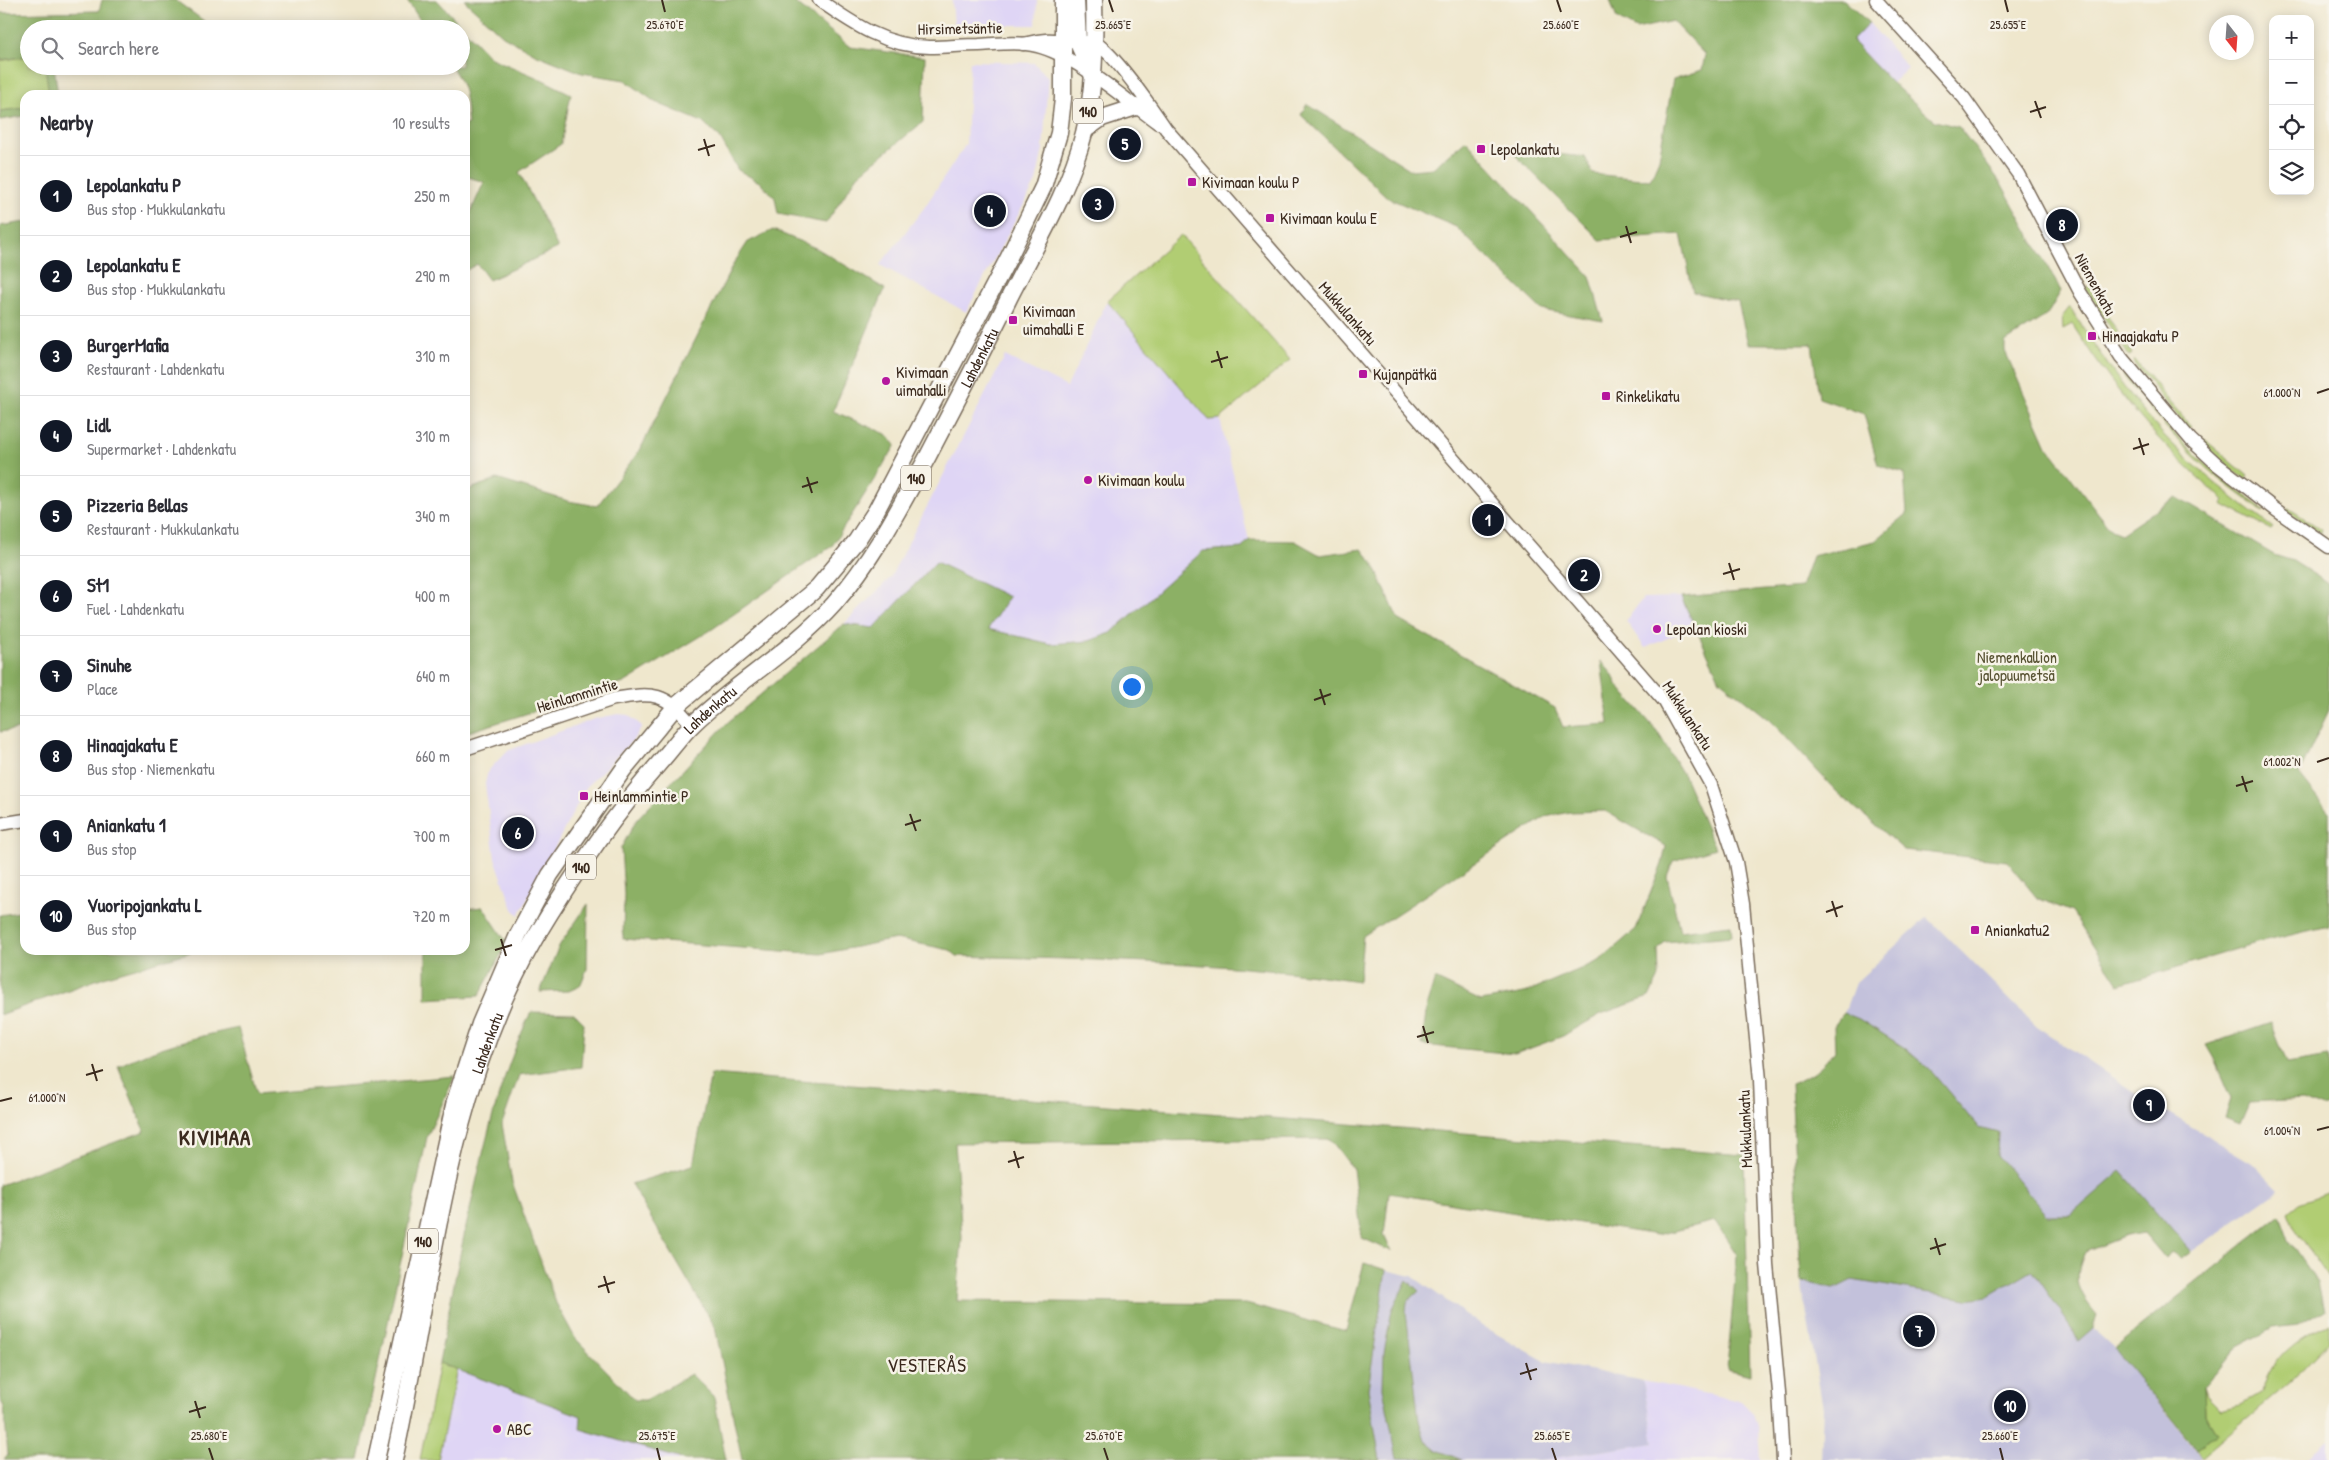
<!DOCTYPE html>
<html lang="en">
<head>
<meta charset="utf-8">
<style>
	body { margin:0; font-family:"Patrick Hand",sans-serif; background:#f7f7f7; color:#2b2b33 }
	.controls { position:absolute; right:15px; top:15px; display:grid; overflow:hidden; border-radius:10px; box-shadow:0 2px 12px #0003 }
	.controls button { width:45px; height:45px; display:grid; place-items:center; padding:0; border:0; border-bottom:1px solid #e1e1e2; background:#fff; color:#2b2b33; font:25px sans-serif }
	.compass { position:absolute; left:2209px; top:15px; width:45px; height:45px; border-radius:50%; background:#fff; box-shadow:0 2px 12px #0003; rotate:163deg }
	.you { position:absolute; left:1131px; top:686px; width:18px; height:18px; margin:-12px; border:4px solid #fff; border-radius:50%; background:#1a73e8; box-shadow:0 0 0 8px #1a73e833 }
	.badge { display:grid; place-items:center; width:32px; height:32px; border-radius:50%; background:#111827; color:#fff; font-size:16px; font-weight:700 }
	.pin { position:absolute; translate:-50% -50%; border:2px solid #fff; box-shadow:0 1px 5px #0006 }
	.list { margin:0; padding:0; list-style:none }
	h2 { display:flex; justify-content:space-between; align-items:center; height:65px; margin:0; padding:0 20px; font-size:21px }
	h2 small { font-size:16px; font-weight:400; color:#7c7c81 }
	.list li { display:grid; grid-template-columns:32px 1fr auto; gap:15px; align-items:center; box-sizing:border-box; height:80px; padding:0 20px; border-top:1px solid #e1e1e2 }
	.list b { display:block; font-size:19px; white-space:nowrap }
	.list p { margin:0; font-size:16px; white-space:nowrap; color:#7c7c81 }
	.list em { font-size:16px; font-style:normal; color:#7c7c81 }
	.icon { flex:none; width:28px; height:28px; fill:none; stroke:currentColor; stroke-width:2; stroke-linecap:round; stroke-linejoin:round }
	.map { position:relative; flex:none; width:2329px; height:1460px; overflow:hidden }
	.search { position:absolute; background:#fff; box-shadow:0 2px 12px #0003; left:20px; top:20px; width:450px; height:55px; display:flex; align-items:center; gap:12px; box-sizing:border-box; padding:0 18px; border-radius:28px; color:#7c7c81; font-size:19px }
	.panel { position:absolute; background:#fff; box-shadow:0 2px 12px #0003; left:20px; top:90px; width:450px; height:865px; border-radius:15px }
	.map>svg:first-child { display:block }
	.built { fill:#dfd5f5 }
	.industrial { fill:#c3c1db }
	.green { fill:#b1cd73; stroke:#767c48 }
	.forest { fill:#8cb065; stroke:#646d42 }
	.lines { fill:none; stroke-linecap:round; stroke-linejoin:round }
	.tertiary-casing { stroke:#7a6c5b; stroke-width:15 }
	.primary-casing { stroke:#7a6c5b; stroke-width:19 }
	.tertiary { stroke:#fff; stroke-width:12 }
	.primary { stroke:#fff; stroke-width:16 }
	.ticks { fill:none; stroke:#3b2a1e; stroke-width:2 }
	.poi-dot { fill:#b5179e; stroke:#f7f3e8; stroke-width:2 }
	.labels { text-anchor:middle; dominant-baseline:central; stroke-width:5; stroke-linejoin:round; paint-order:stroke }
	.shield { fill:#f7f3e8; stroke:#73665b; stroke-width:1 }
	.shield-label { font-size:15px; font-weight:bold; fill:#3b2a1e }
	.street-label { font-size:16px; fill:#3b2a1e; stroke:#f7f3e8 }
	.poi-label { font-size:16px; fill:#3b2a1e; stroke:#f7f3e8; text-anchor:start }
	.park-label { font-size:16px; fill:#585333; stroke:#f7f3e8 }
	.quarter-label { font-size:19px; letter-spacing:1px; fill:#3b2a1e; stroke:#f7f3e8 }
	.district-label { font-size:21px; font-weight:bold; letter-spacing:1px; fill:#3b2a1e; stroke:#f7f3e8 }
	.ticks-label { font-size:12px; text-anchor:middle; fill:#3b2a1e; stroke:#f7f3e8; stroke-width:5; stroke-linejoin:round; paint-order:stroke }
</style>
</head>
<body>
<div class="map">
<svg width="2329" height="1460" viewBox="0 0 2329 1460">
	<rect width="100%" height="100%" fill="#f7f3e8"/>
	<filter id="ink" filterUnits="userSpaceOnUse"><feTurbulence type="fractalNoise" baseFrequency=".02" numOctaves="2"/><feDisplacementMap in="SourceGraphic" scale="10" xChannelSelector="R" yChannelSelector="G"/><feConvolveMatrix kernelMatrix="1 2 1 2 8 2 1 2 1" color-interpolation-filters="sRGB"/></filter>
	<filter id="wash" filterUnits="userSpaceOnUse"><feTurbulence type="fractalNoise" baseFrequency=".0096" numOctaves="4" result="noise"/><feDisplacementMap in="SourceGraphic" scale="20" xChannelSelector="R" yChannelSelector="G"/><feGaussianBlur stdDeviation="1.12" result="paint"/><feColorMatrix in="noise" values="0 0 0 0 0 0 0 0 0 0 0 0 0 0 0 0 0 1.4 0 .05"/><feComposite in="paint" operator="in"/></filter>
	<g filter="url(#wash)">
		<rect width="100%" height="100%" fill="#efe7cd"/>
		<g class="built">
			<polygon points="952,0 1037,0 1036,25 954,25"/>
			<polygon points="1869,23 1908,68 1892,83 1852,40"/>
			<polygon points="970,61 1034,63 1048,77 1043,149 1036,182 966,312 880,265 924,208 966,144"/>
			<polygon points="1107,301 1209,419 1220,419 1249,540 1242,548 1203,551 1111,633 1089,641 1051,644 988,629 936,562 874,628 844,624 890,578 1005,356 1067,387"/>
			<polygon points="1681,597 1695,626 1645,648 1626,621 1643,598"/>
			<polygon points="618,714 628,715 642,726 633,740 587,786 519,915 513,909 495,858 485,784 488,771 507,751 594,719"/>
			<polygon points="457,1369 581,1416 580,1429 685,1460 438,1460"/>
			<polygon points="1643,1381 1741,1401 1753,1413 1758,1429 1760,1460 1540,1460 1654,1443"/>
			<polygon points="2329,1439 2329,1460 2305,1460"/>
		</g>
		<g class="industrial">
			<polygon points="1927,917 2036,1026 2137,1094 2252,1163 2279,1190 2191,1252 2121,1172 2071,1216 2047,1215 1997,1155 1998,1132 1978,1127 1931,1071 1905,1048 1859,1019 1844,1013 1855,983"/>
			<polygon points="1386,1270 1412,1276 1482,1326 1545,1361 1643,1381 1654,1443 1540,1460 1380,1460 1368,1389"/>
			<polygon points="2032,1270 2073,1329 2078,1341 2093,1329 2114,1348 2201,1457 2198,1460 1821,1460 1823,1408 1801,1281 1834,1289 1852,1280 1967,1299"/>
		</g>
		<g class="green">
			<polygon points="29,56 29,66 46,66 50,95 25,95 25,108 0,111 0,61"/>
			<polygon points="1181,235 1290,360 1220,419 1209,420 1107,301"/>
			<polygon points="2088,286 2132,354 2129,356 2085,288"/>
			<path d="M2070 307C2104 361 2140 415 2187 458 2214 484 2244 506 2273 528L2271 530 2222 504 2224 500C2160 447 2117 394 2072 324L2063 329 2062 317Z"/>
			<polygon points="2135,360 2191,427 2188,429 2133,362"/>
			<path d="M2125 374C2151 408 2179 442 2213 470 2229 484 2247 497 2264 510L2263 512C2246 498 2228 486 2211 472 2178 443 2150 410 2123 375Z"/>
			<polygon points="2198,434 2248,476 2245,480 2195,437"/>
			<polygon points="2288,508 2321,529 2320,533 2286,511"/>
			<polygon points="2329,1192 2329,1277 2294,1227 2288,1212 2299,1203"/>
			<path d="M2329 1322V1341L2292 1380 2201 1457 2196 1449 2217 1434 2205 1414 2204 1387 2207 1396 2221 1410 2240 1405 2261 1393C2275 1353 2295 1342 2329 1322Z"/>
			<polygon points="439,1363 457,1369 438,1460 420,1460"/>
		</g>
		<g class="forest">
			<polygon points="102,0 175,0 215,29 147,29 142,22 125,29 29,29 29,56 0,60 0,13 99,11"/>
			<path d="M407 0H437L491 58 543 80 571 94 561 144 519 172 558 248 489 280 477 264 465 271V225L484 182 465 176V125L468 124C465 97 467 89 451 66H461V29H426Z"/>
			<polygon points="464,0 792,0 850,47 925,57 923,122 858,175 826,223 778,214 775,198 761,183 738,170 720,138 702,122 655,102 625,80 582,73 535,54 503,36"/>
			<polygon points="1610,0 1844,0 1869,23 1852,41 1892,83 1935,121 1959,127 2001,183 2061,291 2047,315 2005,342 2005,351 2047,446 2111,530 2121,534 2176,497 2274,555 2293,561 2329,584 2329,710 2299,774 2329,812 2329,926 2253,944 2119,985 2072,912 2037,898 2007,861 1904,850 1836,791 1770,720 1720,680 1681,597 1801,587 1812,556 1875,541 1907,514 1904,473 1878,465 1864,414 1819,398 1812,344 1748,344 1738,302 1693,292 1681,234 1600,240 1509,149 1585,157 1593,174 1650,180 1659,159 1673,79 1702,70 1705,55 1673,21 1636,29 1617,19"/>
			<polygon points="45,66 54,66 58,95 49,95"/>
			<polygon points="1307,104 1411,170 1433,168 1466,140 1590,276 1603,321 1542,310 1456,227 1388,198 1301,115"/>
			<polygon points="25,108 25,116 0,120 0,111"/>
			<polygon points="25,222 25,728 0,732 0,226"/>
			<polygon points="773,230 818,249 885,289 833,411 886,434 896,445 832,546 711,630 624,683 465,733 465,491 497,479 568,501 597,506 640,450 734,263 748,242"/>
			<path d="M1249 540 1295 541 1320 555 1362 549 1373 563 1398 619 1555 708 1563 727 1609 724 1601 661 1612 674 1618 686 1657 731 1684 776 1715 848 1673 861 1667 876 1680 931 1731 925 1732 936 1665 942 1658 949 1659 977 1649 997 1601 1014 1563 1036 1515 1054 1422 1045 1427 1004 1435 979 1481 1001 1524 993 1599 961 1636 929 1662 864 1666 846 1605 811 1570 812 1545 817 1363 936 1359 981C1226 961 1091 960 957 956L950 950 896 939 821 954 623 939 624 894 621 848 637 819 727 723 844 624 874 628 936 562 1009 597 988 629 1051 644 1089 641 1111 633 1203 551 1242 548Z"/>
			<polygon points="465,818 472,864 465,865"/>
			<polygon points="588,904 587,969 580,986 569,991 540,992 559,946"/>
			<polygon points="483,907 507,943 479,996 426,999 426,950 465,950 465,909"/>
			<polygon points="25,911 25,950 198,950 104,977 0,1015 0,915"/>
			<path d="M531 1012 574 1013 584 1023 581 1067 519 1075 502 1124 512 1182 556 1303 575 1338 635 1400H646L691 1374 714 1397 726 1460H685L580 1429 581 1416 439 1363C449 1307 460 1251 473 1196 488 1130 502 1073 531 1012Z"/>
			<path d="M1844 1013 1859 1019 1905 1048 1931 1071 1978 1127 1998 1132 1997 1155 2047 1215H2071L2121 1171 2191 1252 2181 1259 2171 1253 2166 1259 2144 1233 2126 1236 2085 1252C2072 1281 2078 1292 2097 1315L2093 1329 2078 1342 2073 1329 2032 1270 1988 1296 1967 1299 1852 1280 1834 1289 1801 1281 1791 1084C1811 1077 1822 1066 1835 1051L1834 1026Z"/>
			<polygon points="2271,1023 2287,1063 2329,1056 2329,1106 2322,1108 2303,1100 2249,1103 2240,1124 2225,1118 2231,1099 2213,1057 2206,1045"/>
			<path d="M238 1028 257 1094 455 1076 427 1137 359 1460H4L8 1455 4 1407 0 1399V1185L145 1131 118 1066C156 1047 196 1037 238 1028Z"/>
			<polygon points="711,1074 1744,1155 1750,1375 1727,1369 1737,1255 1715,1221 1657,1235 1389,1193 1384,1235 1391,1251 1362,1238 1353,1169 1330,1139 955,1143 962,1237 957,1301 1246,1304 1346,1331 1364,1263 1386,1270 1368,1389 1380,1460 742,1460 715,1327 631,1184 693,1165"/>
			<polygon points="2280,1215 2289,1240 2318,1283 2324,1310 2299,1325 2273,1328 2234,1349 2204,1387 2205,1414 2217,1434 2196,1449 2114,1348"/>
			<polygon points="1407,1280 1419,1291 1407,1302 1406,1312 1419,1421 1425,1440 1437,1450 1462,1460 1397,1458 1383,1388 1384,1353 1392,1310"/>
		</g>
	</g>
	<g filter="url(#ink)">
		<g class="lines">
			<g class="tertiary-casing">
				<g id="tertiary">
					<path d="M819 0C853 24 887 47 930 47 946 47 963 45 979 45 998 44 1019 41 1037 46 1077 56 1124 99 1158 123"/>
					<polyline points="1876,0 1964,98 2018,174 2080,292 2121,357 2191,440 2218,465 2276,510 2329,547"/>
					<path d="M1023 44C1048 38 1051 39 1076 42 1082 43 1090 41 1095 43 1114 52 1153 110 1166 129L1665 702 1711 785 1736 862 1743 904 1760 1080 1767 1264 1779 1392 1783 1460"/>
					<path d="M465 749 614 699C654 692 665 692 692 725"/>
					<polyline points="0,824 25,820"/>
				</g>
			</g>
			<g class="primary-casing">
				<g id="primary">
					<polyline points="1076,0 1078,43 1092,74"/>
					<polyline points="1085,130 1102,118 1136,107"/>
					<polyline points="376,1460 455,1101 480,1024 518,935 550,875 623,770 676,706 817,588 857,540 876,511 1008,259 1043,187 1059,133 1063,99 1063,0"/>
					<path id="s1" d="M394 1460C432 1288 445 1093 535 938 572 876 614 815 661 761 672 749 682 734 694 723 738 681 793 650 834 604 874 558 899 509 928 456 955 404 982 353 1008 300 1035 246 1069 192 1084 133 1095 89 1095 45 1094 0"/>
				</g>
			</g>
			<use href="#tertiary" class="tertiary"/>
			<use href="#primary" class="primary"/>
		</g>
	</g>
	<path class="ticks" d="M662 0 665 12M1109 0 1113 12M1557 0 1561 12M2005 0 2008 12M2035 101 2041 118M2030 112 2046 107M704 139 709 156M698 150 715 145M1626 226 1631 243M1620 237 1637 232M1217 351 1222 368M1211 362 1228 357M2317 393 2329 389M2139 438 2144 455M2133 449 2149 444M807 477 812 493M802 487 818 482M1729 563 1734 580M1723 574 1740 569M1320 689 1325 705M1314 700 1331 694M2317 762 2329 758M2242 776 2247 792M2236 786 2253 781M910 814 916 831M905 825 921 820M1832 901 1837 917M1826 912 1843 906M501 939 506 956M495 950 512 945M1423 1026 1428 1043M1417 1037 1434 1032M92 1064 97 1081M86 1075 103 1070M0 1101 12 1098M2317 1130 2329 1127M1014 1151 1019 1168M1008 1162 1024 1157M1935 1238 1940 1255M1930 1249 1946 1244M604 1276 609 1293M598 1287 615 1282M1526 1363 1531 1380M1520 1374 1537 1369M195 1401 200 1418M189 1412 206 1407M209 1448 213 1460M657 1448 660 1460M1104 1448 1108 1460M1552 1448 1556 1460M2000 1448 2003 1460"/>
	<g class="poi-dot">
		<rect x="1476" y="144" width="10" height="10" rx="2.5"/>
		<rect x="1187" y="177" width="10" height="10" rx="2.5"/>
		<rect x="1265" y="213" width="10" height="10" rx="2.5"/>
		<rect x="1008" y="315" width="10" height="10" rx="2.5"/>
		<rect x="2087" y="331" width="10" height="10" rx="2.5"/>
		<rect x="1358" y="369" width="10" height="10" rx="2.5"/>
		<circle cx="886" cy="381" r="5"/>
		<rect x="1601" y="391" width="10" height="10" rx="2.5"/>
		<circle cx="1088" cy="480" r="5"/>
		<circle cx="1657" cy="629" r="5"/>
		<rect x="579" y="791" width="10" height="10" rx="2.5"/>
		<rect x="1970" y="925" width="10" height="10" rx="2.5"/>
		<circle cx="497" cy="1429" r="5"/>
	</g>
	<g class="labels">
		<g class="shield">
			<rect x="1073" y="98.5" width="30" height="25" rx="4"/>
			<rect x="901" y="465.5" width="30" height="25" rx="4"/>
			<rect x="566" y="854.5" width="30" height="25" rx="4"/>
			<rect x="408" y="1228.5" width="30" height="25" rx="4"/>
		</g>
		<g class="shield-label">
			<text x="1088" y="111">140</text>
			<text x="916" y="478">140</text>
			<text x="581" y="867">140</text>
			<text x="423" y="1241">140</text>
		</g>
		<g class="street-label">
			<text transform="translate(960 28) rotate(-1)">Hirsimetsäntie</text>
			<text transform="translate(2096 284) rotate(61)">Niemenkatu</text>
			<text transform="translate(1348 313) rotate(49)">Mukkulankatu</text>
			<text stroke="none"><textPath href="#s1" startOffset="1282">Lahdenkatu</textPath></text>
			<text transform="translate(577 695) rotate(-17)">Heinlammintie</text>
			<text stroke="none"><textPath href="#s1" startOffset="832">Lahdenkatu</textPath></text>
			<text transform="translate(1688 715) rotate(57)">Mukkulankatu</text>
			<text stroke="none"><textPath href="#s1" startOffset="428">Lahdenkatu</textPath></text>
			<text transform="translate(1745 1129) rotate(-92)">Mukkulankatu</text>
		</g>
		<g class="poi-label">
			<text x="1491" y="149">Lepolankatu</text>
			<text x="1202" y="182">Kivimaan koulu P</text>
			<text x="1280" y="218">Kivimaan koulu E</text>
			<text x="1023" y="311">Kivimaan<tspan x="1023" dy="18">uimahalli E</tspan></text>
			<text x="2102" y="336">Hinaajakatu P</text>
			<text x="896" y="372">Kivimaan<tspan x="896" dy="18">uimahalli</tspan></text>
			<text x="1373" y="374">Kujanpätkä</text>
			<text x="1616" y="396">Rinkelikatu</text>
			<text x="1098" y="480">Kivimaan koulu</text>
			<text x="1667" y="629">Lepolan kioski</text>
			<text x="594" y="796">Heinlammintie P</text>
			<text x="1985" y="930">Aniankatu2</text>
			<text x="507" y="1429">ABC</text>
		</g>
		<g class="park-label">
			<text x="2017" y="657">Niemenkallion<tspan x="2017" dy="18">jalopuumetsä</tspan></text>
		</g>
		<g class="quarter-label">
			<text x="927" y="1365">VESTERÅS</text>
		</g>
		<g class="district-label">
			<text x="215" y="1137">KIVIMAA</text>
		</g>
	</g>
	<g class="ticks-label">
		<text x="665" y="29">25.670°E</text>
		<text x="1113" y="29">25.665°E</text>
		<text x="1561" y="29">25.660°E</text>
		<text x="2008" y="29">25.655°E</text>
		<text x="2282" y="397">61.000°N</text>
		<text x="2282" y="766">61.002°N</text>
		<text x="47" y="1102">61.000°N</text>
		<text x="2282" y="1135">61.004°N</text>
		<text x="209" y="1440">25.680°E</text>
		<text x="657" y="1440">25.675°E</text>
		<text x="1104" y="1440">25.670°E</text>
		<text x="1552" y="1440">25.665°E</text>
		<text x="2000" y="1440">25.660°E</text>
	</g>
</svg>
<div class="controls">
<button>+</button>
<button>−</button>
<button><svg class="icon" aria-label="locate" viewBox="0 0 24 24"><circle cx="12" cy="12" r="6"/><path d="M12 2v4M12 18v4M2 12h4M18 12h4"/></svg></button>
<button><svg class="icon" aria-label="layers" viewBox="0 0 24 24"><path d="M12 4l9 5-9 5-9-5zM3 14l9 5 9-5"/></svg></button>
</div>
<svg class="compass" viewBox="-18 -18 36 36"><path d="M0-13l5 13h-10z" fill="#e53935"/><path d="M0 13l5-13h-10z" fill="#7c7c81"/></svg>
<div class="you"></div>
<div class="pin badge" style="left:1488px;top:520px">1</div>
<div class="pin badge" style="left:1584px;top:575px">2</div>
<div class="pin badge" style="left:1098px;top:204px">3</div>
<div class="pin badge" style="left:990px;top:211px">4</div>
<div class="pin badge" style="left:1125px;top:144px">5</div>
<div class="pin badge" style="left:518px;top:833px">6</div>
<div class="pin badge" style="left:1919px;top:1331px">7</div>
<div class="pin badge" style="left:2062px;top:225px">8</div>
<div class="pin badge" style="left:2149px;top:1105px">9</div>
<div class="pin badge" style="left:2010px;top:1406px">10</div>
<div class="search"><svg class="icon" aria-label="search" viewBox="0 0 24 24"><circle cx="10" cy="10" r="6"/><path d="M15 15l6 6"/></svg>Search here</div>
<section class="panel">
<h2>Nearby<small>10 results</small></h2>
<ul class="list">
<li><span class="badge">1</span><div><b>Lepolankatu P</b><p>Bus stop · Mukkulankatu</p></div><em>250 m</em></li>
<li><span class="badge">2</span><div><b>Lepolankatu E</b><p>Bus stop · Mukkulankatu</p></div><em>290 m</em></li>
<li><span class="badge">3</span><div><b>BurgerMafia</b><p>Restaurant · Lahdenkatu</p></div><em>310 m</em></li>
<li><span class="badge">4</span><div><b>Lidl</b><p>Supermarket · Lahdenkatu</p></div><em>310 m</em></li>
<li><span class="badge">5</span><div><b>Pizzeria Bellas</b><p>Restaurant · Mukkulankatu</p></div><em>340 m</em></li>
<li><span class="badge">6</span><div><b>St1</b><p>Fuel · Lahdenkatu</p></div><em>400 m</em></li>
<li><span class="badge">7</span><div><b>Sinuhe</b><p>Place</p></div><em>640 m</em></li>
<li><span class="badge">8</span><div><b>Hinaajakatu E</b><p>Bus stop · Niemenkatu</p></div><em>660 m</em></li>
<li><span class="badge">9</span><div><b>Aniankatu 1</b><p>Bus stop</p></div><em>700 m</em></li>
<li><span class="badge">10</span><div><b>Vuoripojankatu L</b><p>Bus stop</p></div><em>720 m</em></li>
</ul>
</section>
</div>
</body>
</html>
